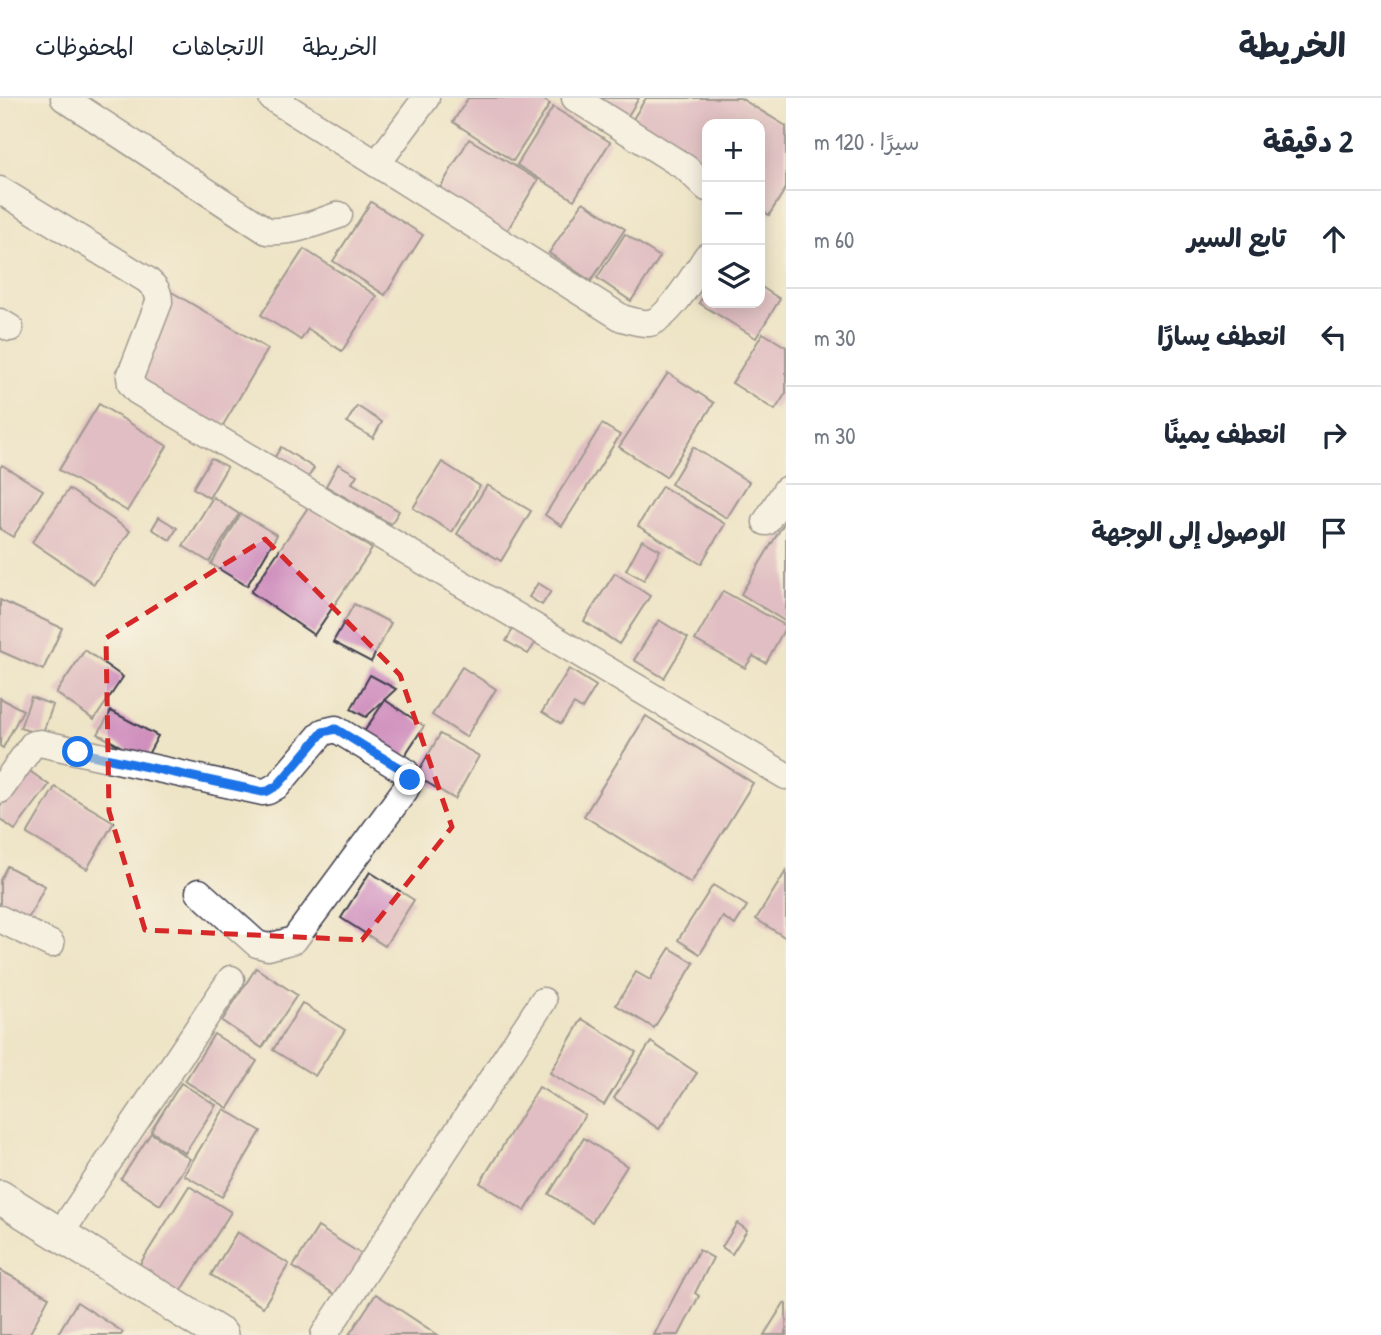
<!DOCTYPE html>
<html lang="ar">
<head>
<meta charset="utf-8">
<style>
	body { margin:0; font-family:"Patrick Hand","Playpen Sans Arabic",sans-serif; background:#f2f2f3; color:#1f2937; direction:rtl }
	.controls { position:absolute; right:21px; top:21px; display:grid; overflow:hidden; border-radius:14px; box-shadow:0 4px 18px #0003 }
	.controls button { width:63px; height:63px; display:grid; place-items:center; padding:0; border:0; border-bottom:2px solid #e0e1e3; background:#fff; color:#1f2937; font:35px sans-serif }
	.stop { position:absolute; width:21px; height:21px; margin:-16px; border:5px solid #1a73e8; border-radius:50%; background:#fff }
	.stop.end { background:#1a73e8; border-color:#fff; box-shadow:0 2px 7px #0008 }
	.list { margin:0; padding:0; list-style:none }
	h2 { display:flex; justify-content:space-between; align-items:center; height:91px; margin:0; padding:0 28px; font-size:30px }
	h2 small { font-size:23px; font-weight:400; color:#747a83 }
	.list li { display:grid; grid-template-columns:46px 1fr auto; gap:21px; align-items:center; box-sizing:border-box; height:98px; padding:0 28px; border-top:2px solid #e0e1e3 }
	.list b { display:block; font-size:26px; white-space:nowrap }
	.list em { font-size:23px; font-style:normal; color:#747a83 }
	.icon { flex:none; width:38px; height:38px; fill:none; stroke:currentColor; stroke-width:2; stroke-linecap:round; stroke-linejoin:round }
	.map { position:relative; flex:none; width:786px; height:1237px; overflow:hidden; direction:ltr }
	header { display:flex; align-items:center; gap:42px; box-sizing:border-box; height:98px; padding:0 35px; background:#fff; border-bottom:2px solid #e0e1e3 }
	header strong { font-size:33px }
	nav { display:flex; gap:38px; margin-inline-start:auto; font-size:24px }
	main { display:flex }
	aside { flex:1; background:#fff }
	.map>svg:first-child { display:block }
	.building { fill:#d090be }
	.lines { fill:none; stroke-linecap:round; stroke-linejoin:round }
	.minor-casing { stroke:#413f50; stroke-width:29 }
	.major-casing { stroke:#413f50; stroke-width:36 }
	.minor { stroke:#fff; stroke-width:26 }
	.major { stroke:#fff; stroke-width:33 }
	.route { stroke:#1a73e8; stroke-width:9 }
	.marked { fill:none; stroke:#d62828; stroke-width:5; stroke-dasharray:14 9; stroke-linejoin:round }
</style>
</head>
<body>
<header>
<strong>الخريطة</strong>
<nav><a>الخريطة</a><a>الاتجاهات</a><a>المحفوظات</a></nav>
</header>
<main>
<aside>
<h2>2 دقيقة<small>سيرًا · 120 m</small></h2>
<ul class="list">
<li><svg class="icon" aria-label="ahead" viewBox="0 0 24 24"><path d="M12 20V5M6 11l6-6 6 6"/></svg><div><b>تابع السير</b></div><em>60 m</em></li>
<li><svg class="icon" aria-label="left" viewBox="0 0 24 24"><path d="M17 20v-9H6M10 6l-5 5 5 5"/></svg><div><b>انعطف يسارًا</b></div><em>30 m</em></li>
<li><svg class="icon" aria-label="right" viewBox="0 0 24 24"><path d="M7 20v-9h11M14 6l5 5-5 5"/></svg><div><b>انعطف يمينًا</b></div><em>30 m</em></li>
<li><svg class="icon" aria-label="arrive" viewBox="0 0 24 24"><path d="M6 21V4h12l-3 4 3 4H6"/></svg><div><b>الوصول إلى الوجهة</b></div></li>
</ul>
</aside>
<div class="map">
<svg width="786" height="1237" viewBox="0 0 786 1237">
	<rect width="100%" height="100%" fill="#fbf7ec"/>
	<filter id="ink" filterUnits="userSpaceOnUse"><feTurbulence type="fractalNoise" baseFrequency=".0143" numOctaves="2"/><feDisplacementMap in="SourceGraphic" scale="14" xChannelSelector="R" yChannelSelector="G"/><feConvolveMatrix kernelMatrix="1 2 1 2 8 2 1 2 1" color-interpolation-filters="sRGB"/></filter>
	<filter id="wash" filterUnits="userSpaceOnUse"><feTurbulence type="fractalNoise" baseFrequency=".00686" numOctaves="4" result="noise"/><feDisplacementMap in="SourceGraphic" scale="28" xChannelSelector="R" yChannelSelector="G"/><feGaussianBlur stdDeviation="1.57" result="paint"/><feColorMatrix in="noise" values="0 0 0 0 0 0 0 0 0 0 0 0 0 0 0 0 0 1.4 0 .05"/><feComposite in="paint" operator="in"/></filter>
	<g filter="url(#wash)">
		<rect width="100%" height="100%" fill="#eee4c6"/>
		<g id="blocks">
			<g class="building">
				<polygon points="468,0 541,0 550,6 513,63 453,24"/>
				<polygon points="590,0 639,0 626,21"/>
				<polygon points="646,0 740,0 786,28 786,90 769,117 760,111 760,26 707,26 707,78 628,29"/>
				<polygon points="553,9 610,44 574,102 517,67"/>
				<polygon points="469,41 538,82 498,148 430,107"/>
				<polygon points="371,104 423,137 385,197 333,163"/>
				<polygon points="583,104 625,131 591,183 549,155"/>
				<polygon points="625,136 660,159 631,203 597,180"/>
				<polygon points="304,151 377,198 342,253 308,231 301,242 261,217"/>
				<polygon points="760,188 780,201 756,240 699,205 707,192 707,205 760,205"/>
				<polygon points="165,190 268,251 219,334 116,273"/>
				<polygon points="763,235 786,249 786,295 775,312 732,285"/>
				<polygon points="668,275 714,305 666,379 619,349"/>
				<polygon points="99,306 167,348 127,413 59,372"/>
				<polygon points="357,308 382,324 373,340 347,324"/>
				<polygon points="602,326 620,337 562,428 545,417"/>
				<polygon points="281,349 314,370 306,383 273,362"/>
				<polygon points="693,349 749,384 727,420 671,386"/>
				<polygon points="211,360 227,369 209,400 193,390"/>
				<polygon points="442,364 480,388 452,434 413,410"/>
				<polygon points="338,366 357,377 352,385 399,413 391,426 326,388"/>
				<polygon points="2,367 43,392 13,439 0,431 0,370"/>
				<polygon points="487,387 531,413 501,463 457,436"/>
				<polygon points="662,388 725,426 701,466 638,428"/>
				<polygon points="69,391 130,433 94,486 32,444"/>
				<polygon points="213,399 239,416 209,464 183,448"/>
				<polygon points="309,408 372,451 314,537 251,494"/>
				<polygon points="241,416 277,437 247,488 211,466"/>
				<polygon points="159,419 177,430 170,442 152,431"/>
				<polygon points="786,422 786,524 741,496"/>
				<polygon points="642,442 660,452 644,482 626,472"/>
				<polygon points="615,475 650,498 619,546 584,523"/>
				<polygon points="538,485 551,493 542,507 529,499"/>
				<polygon points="723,493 786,528 766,565 753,558 745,570 695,542"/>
				<polygon points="0,502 62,530 43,572 0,553"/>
				<polygon points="354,506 391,525 371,564 333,544"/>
				<polygon points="659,522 688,540 664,580 634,562"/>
				<polygon points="513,531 536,544 528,556 506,543"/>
				<polygon points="85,552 123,579 94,622 56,595"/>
				<polygon points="462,569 496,591 466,639 432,617"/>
				<polygon points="569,571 596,588 582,611 574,606 561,626 542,614"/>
				<polygon points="370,577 396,591 366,619 351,611"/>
				<polygon points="31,599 53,607 42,637 20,630"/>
				<polygon points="0,600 23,612 3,650 0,648"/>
				<polygon points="385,602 424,628 399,666 360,640"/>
				<polygon points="111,613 158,638 145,662 98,636"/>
				<polygon points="646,618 753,685 691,785 584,718"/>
				<polygon points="440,636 479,658 455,701 416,678"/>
				<polygon points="27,671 49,687 15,732 0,721 0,708"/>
				<polygon points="55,689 114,724 87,771 27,736"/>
				<polygon points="7,768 45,788 26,825 0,811 0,782"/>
				<polygon points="786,773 786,840 756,821"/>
				<polygon points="370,774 414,802 385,848 341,820"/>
				<polygon points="713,787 747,808 735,827 723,819 700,856 678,842"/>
				<polygon points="670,850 694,865 654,930 616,907 636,874 650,882"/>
				<polygon points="256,870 297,897 262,950 222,923"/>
				<polygon points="302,905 345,932 315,978 273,952"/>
				<polygon points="582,921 636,954 604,1007 550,975"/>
				<polygon points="214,936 257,963 228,1010 185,983"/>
				<polygon points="651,944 697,975 659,1031 614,1000"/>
				<polygon points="181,985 216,1007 185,1055 151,1033"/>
				<polygon points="539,989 585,1017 525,1113 480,1085"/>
				<polygon points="224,1011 261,1033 222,1099 184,1077"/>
				<polygon points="151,1035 190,1061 160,1107 121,1081"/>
				<polygon points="584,1040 627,1068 592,1124 549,1096"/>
				<polygon points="189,1088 231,1114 177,1200 135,1174"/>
				<polygon points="737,1125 747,1132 732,1156 722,1149"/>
				<polygon points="318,1129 364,1158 339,1199 293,1169"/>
				<polygon points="237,1134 289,1166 263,1209 211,1177"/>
				<polygon points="699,1152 713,1160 695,1195 699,1198 679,1237 654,1237"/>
				<polygon points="0,1172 49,1199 29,1237 0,1237"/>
				<polygon points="376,1196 438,1237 349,1237"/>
				<polygon points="77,1204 123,1234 121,1237 57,1237"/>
				<polygon points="784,1205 786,1206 786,1237 764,1237"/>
			</g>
		</g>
	</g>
	<g filter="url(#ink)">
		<use href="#blocks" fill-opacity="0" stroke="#413f50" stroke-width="2"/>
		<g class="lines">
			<g class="minor-casing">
				<g id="minor">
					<path d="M64 0 267 133C292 135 316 125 339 117"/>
					<path d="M272 0 622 220C630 222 640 226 649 225 667 223 697 173 707 158"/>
					<polyline points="575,0 686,70 707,90"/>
					<polyline points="377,66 426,0"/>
					<path d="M0 92 147 182C155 189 159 193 159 204L130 279 131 286 137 293 786 678"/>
					<polyline points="0,224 10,230"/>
					<polyline points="766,424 786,392"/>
					<polyline points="0,692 33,646 40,645 263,694 268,693 278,687 323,634 336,631 406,674 410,682 405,692 294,842 268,849 257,846 199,794"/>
					<polyline points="0,821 51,846"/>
					<polyline points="60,1136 231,881"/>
					<polyline points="324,1237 543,903"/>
				</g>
			</g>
			<g class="major-casing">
				<polyline id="major" points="0,1099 221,1237"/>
			</g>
			<use href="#minor" class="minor"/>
			<use href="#major" class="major"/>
		</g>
	</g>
	<g class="lines" filter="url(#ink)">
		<polyline class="route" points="78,654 263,694 268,693 278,687 323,634 336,631 406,674 410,682"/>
	</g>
	<path d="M0 0H786V1237H0ZM265 441 400 577 452 729 362 842 145 832 109 713 106 540Z" fill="#eee4c6" fill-opacity=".55" fill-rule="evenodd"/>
	<path class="marked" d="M265 441 400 577 452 729 362 842 145 832 109 713 106 540Z"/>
</svg>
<div class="controls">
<button>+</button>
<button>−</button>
<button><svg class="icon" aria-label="layers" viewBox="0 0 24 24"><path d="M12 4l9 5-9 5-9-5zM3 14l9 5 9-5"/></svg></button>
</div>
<div class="stop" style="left:78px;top:654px"></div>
<div class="stop end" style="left:410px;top:682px"></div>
</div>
</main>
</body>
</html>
